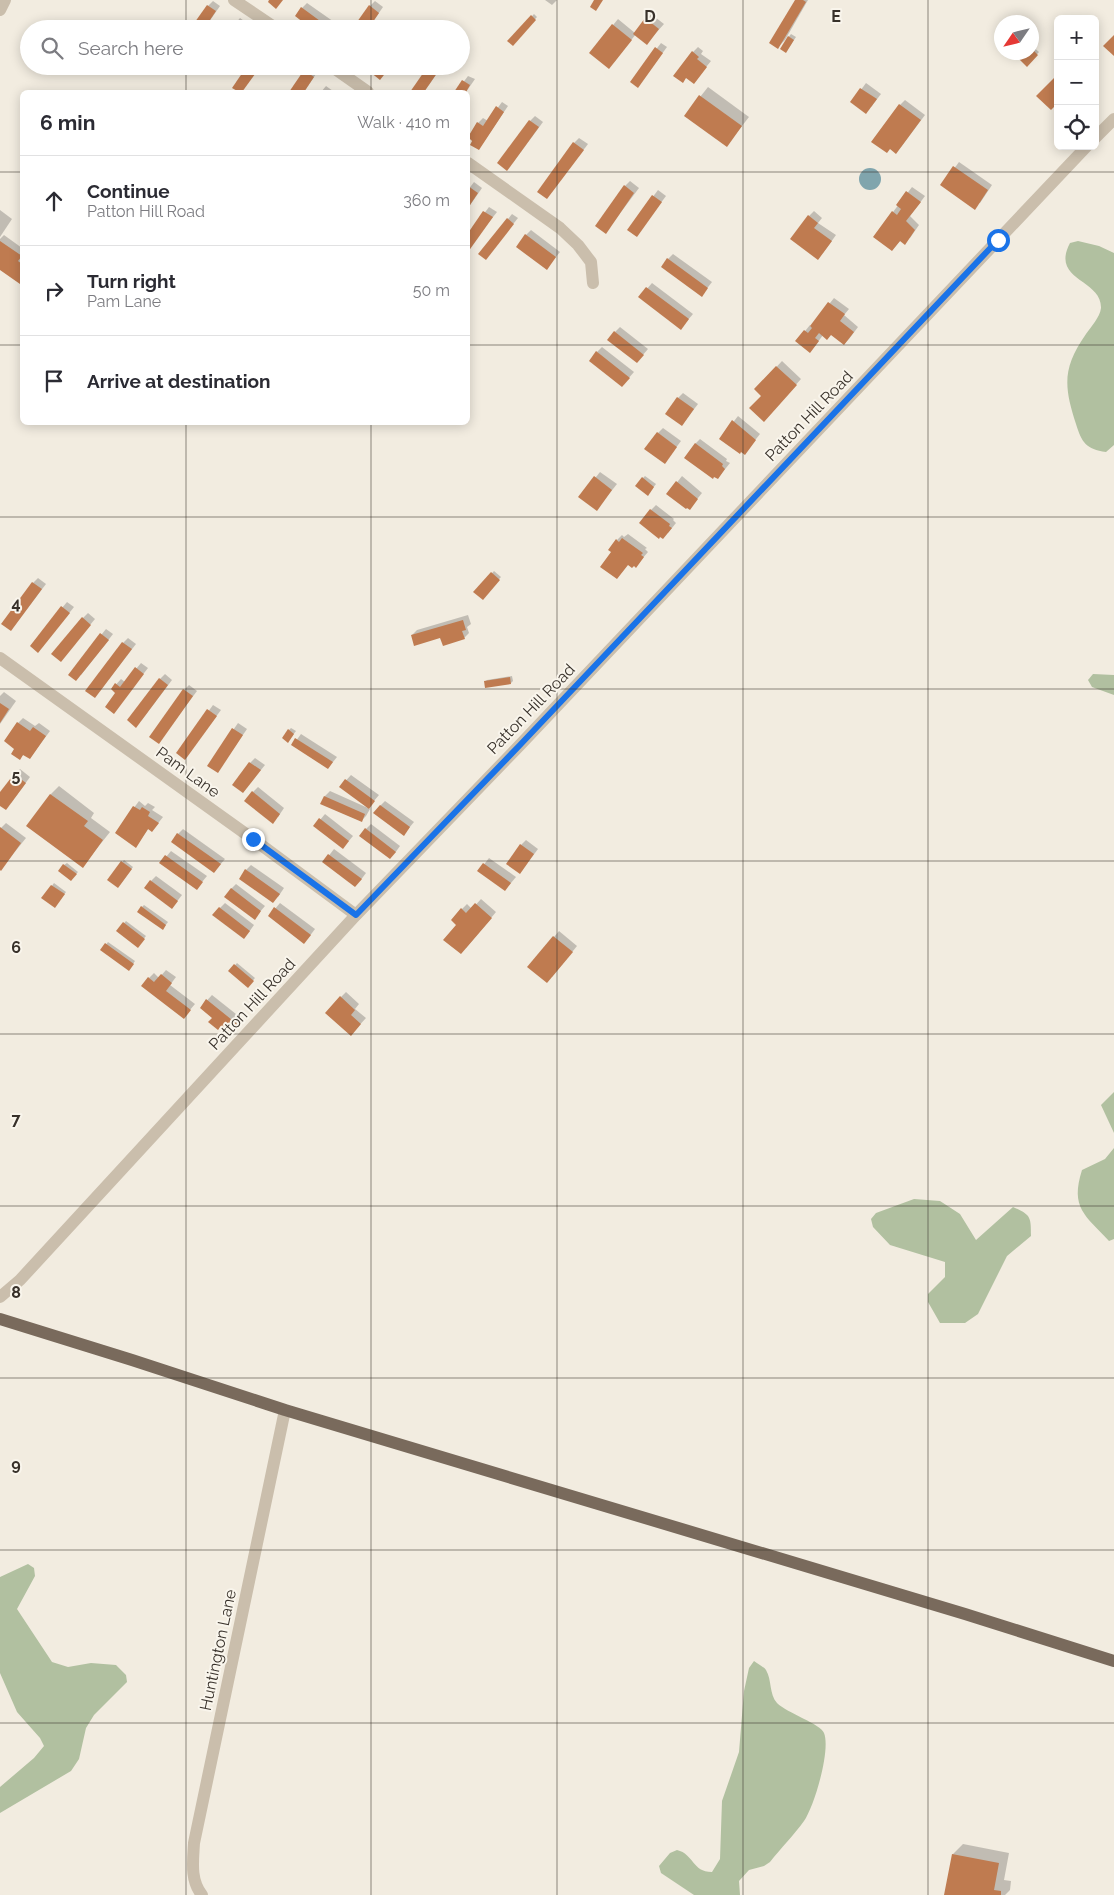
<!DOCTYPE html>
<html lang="en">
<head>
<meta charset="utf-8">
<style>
	body { margin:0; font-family:Raleway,sans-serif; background:#f7f7f7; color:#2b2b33 }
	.controls { position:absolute; right:15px; top:15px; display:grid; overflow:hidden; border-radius:8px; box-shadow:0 2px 12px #0003 }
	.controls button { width:45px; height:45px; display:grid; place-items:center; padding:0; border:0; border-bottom:1px solid #e1e1e2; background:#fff; color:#2b2b33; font:25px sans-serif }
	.compass { position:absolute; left:994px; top:15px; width:45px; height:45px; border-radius:50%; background:#fff; box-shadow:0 2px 12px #0003; rotate:235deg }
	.stop { position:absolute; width:15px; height:15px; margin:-11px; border:4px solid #1a73e8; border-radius:50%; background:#fff }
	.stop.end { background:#1a73e8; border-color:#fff; box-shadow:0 1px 5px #0008 }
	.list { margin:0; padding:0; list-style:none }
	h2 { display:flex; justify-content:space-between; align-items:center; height:65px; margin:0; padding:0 20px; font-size:21px }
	h2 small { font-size:16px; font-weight:400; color:#7c7c81 }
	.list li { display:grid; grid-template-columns:32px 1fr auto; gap:15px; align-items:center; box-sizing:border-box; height:90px; padding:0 20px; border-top:1px solid #e1e1e2 }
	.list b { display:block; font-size:19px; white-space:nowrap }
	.list p { margin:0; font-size:16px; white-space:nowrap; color:#7c7c81 }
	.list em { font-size:16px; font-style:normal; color:#7c7c81 }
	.icon { flex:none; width:28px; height:28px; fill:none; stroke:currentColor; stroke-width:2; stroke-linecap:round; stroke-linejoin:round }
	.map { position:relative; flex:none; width:1114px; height:1895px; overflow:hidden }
	.search { position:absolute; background:#fff; box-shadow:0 2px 12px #0003; left:20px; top:20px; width:450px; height:55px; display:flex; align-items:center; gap:12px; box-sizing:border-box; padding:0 18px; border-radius:28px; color:#7c7c81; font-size:19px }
	.panel { position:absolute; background:#fff; box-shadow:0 2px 12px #0003; left:20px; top:90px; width:450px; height:335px; border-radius:8px }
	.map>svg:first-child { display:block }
	.green { fill:#b1c0a0 }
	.water { fill:#80a5ad }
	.shadow { fill:#0003 }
	.building { fill:#bf7b50 }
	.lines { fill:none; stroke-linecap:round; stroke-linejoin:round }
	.minor { stroke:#cabeac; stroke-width:12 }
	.major { stroke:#796a5c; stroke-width:12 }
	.route { stroke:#1a73e8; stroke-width:6 }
	.grid { fill:none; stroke:#38312a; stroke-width:1; stroke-opacity:0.55 }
	.labels { text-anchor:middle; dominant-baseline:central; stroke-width:4; stroke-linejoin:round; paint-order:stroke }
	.street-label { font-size:16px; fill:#38312a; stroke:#f9f5ec }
	.grid-label { font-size:16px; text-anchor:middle; font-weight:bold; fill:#38312a; stroke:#f9f5ec; stroke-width:4; stroke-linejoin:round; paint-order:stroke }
</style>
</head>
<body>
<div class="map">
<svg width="1114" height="1895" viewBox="0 0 1114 1895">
	<rect width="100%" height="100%" fill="#f2ece0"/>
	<g class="green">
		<path d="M1078 241 1099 246 1114 253V445L1106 452C1086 449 1082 443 1076 424 1064 387 1062 368 1086 334 1091 327 1100 317 1101 308 1102 279 1050 281 1070 243Z"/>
		<polygon points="1093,674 1114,675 1114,695 1092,687 1088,680"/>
		<polygon points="1114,1092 1114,1133 1101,1105"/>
		<path d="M1114 1148V1239L1109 1241C1085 1215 1070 1208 1082 1170L1105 1159Z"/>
		<path d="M914 1199 940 1201 960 1214 976 1240 1013 1207C1031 1215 1031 1217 1031 1236L1007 1256 978 1314 965 1323H940L928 1302V1294L945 1277V1262L890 1245 873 1227 871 1219 876 1213Z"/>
		<polygon points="28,1564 34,1568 35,1576 17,1609 52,1662 68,1667 91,1663 116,1665 126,1675 127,1682 94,1715 86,1728 79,1759 71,1771 0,1813 0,1787 34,1758 44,1746 40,1738 17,1712 0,1673 0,1577"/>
		<path d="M754 1661C758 1664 764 1667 766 1670 772 1680 769 1694 777 1703 787 1713 821 1724 824 1733 831 1750 814 1807 804 1821 794 1835 781 1848 770 1862L764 1866 749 1870 739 1881 740 1895H694L661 1873 659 1866 670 1853 677 1850C694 1854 692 1872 712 1872L720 1859 722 1801 739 1752 744 1691 749 1668Z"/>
	</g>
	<circle class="water" cx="870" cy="179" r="11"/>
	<g class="shadow">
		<polygon points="545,0 557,0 552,5"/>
		<polygon points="796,0 808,0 785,40 778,47"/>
		<polygon points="213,1 220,6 204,29 208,6"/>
		<polygon points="375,1 383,7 368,29 370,6"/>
		<polygon points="307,3 337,24 334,29 305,29 306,22 302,8"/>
		<polygon points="534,14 537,17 513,44 509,41"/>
		<polygon points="651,14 664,24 647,43 636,34 614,62 591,52 618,19 635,33"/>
		<polygon points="240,18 248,24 244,29 231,29"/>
		<polygon points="414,21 422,27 420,29 406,29"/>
		<polygon points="791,34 796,37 788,49 787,39"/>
		<polygon points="661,43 667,47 642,81 632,81"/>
		<polygon points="1032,46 1039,52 1027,65 1032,52"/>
		<polygon points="698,47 703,51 701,54 711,61 694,82 693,52"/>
		<polygon points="205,66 217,66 212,71"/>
		<polygon points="311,66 318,71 304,92 290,92 305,71"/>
		<polygon points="430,66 442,66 424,92 411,92"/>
		<polygon points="468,76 475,79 466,92 456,92"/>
		<polygon points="866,83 881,94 871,107 852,102"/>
		<polygon points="326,86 333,91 331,92 321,92"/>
		<polygon points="708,87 749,117 727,145 685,116"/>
		<polygon points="905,100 925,115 901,147 900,105"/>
		<polygon points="502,102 508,106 483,143 474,141 469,137 478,123 483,118 488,121"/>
		<polygon points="535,116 543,122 512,164 530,121"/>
		<polygon points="579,138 588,144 547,198 574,143"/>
		<polygon points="959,162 992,185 980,203 942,185"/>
		<polygon points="630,181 639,188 606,232 625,186"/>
		<polygon points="474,182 482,188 468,208 468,190"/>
		<polygon points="912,187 925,196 910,216 919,225 910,238 901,240 892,250 893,212"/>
		<polygon points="658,190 666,196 636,236 628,230"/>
		<polygon points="489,207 497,212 468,249 468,235"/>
		<polygon points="0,210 12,219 0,237"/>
		<polygon points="814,211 822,218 818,223 836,235 823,253 809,216"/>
		<polygon points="512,214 518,218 490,253 508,219"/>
		<polygon points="531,230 560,252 547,268 526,235"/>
		<polygon points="4,235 22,248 22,280 20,283 0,269 0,239"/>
		<polygon points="673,254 712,282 702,295 668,259"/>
		<polygon points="652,283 693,314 681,328 640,297"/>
		<polygon points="834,298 849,309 844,315 858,327 849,339 844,344 831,334 823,335 815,346 797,341 810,325 811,327"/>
		<polygon points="620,327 648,349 642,356 615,332"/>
		<polygon points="602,347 634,372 627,380 597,352"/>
		<polygon points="782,361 801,379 769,415 762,396 756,389"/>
		<polygon points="683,393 698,404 682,425 678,398"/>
		<polygon points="738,416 760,434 745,453 721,438"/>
		<polygon points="663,428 681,441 669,457 658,433"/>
		<polygon points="700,439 727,459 726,461 730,463 718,478 695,444"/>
		<polygon points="600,472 617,484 601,504 580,497"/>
		<polygon points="645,476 656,484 650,492 643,478"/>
		<polygon points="682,476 702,493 690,508 668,494"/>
		<polygon points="656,505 674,519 673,520 676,523 668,533 651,510"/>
		<polygon points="628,534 647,548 645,549 648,552 636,566 617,540 622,535 624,537"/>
		<polygon points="494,571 501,577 482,598 475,592"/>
		<polygon points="38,578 46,584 11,630 33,583"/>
		<polygon points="67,602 74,607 43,646 31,645"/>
		<polygon points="88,613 95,619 65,655 83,618"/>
		<polygon points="468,615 471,624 467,627 469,633 464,638 412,635 417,630"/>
		<polygon points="106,629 113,634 81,675 69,675"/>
		<polygon points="128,638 136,644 95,697 123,643"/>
		<polygon points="141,663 148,668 114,712 117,692 112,689 121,679 125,682"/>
		<polygon points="165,674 172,680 141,721 160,679"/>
		<polygon points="512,676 513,681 511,683 485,682 487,680"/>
		<polygon points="189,685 197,691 159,742 184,690"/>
		<polygon points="4,692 16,701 0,724 0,696"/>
		<polygon points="213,705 221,710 185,758 178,753"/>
		<polygon points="23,718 35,726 39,723 50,731 30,758 24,754 19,759 16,748 18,723"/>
		<polygon points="238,723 247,729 218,771 209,765"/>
		<polygon points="291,728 296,731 290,739 289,730"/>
		<polygon points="301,734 337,757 328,768 293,745"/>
		<polygon points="255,758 265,765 243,792 250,763"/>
		<polygon points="20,769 30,777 11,803 0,804 0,794"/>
		<polygon points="351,775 379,795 368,808 370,809 366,816 361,821 322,804 325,796 330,791 368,808 341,786"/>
		<polygon points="59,786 94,813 91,818 110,832 83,866 28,826 51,794"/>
		<polygon points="258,787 284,808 278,817 253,792"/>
		<polygon points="139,801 145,806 148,803 155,807 152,810 163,817 152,831 149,828 136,846 116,832"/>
		<polygon points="385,801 414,822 404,834 380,806"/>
		<polygon points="325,814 353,836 348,842 315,826"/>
		<polygon points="6,823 26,838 1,869 0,829"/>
		<polygon points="371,824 400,846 395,853 366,829"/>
		<polygon points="183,829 225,859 214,872 178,834"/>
		<polygon points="526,840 538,849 520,873 521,845"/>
		<polygon points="334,849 366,873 360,881 324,862"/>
		<polygon points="171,851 207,876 197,888 161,863"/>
		<polygon points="489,858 516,877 505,890 479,871"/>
		<polygon points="124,860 133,867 120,885 109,880"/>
		<polygon points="67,863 78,872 73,877 64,865"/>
		<polygon points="251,865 284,888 278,897 246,870"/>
		<polygon points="156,876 182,895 172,908 151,881"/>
		<polygon points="54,883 66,892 57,904 43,898"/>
		<polygon points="236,884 265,906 259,913 231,889"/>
		<polygon points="481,899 496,912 466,948 458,925 462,909 467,904 472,909"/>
		<polygon points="225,903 254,925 249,932 220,908"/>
		<polygon points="280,903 315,929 309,937 269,916"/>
		<polygon points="144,905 168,922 165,926 142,907"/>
		<polygon points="126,921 146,936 138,946 118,930"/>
		<polygon points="559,931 577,946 552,977 529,967"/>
		<polygon points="108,942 135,961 131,967 102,950"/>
		<polygon points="237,963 255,978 248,986 230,971"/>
		<polygon points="166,970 176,977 170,985 195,1004 184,1017 149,978 154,973 159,978"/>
		<polygon points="346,992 359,1004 355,1009 366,1018 356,1029 341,997"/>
		<polygon points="212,995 241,1018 235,1026 214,1018 201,1007"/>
		<polygon points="963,1844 1009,1853 1004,1880 1011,1881 1010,1890 1005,1895 945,1895 953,1854"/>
	</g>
	<g class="building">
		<polygon points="269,0 283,0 276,9 268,2"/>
		<polygon points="594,0 603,0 596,11 590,7"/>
		<polygon points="795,0 803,0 806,2 778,49 769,43"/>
		<polygon points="207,5 216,11 204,29 190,29"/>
		<polygon points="369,5 379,13 368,29 352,29"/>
		<polygon points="301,7 331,29 303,29 301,27 304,23 295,16"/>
		<polygon points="531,15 536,20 513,46 507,41"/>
		<polygon points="645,18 659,29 647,45 633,34"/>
		<polygon points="612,24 632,40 609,69 589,53"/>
		<polygon points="1114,35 1114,56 1103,46"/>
		<polygon points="788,36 794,40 786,53 780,49"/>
		<polygon points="655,47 663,53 638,88 630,82"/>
		<polygon points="1032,49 1038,55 1027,67 1019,59 1025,52 1032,52"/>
		<polygon points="692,51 699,57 697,59 707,67 694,84 686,78 683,83 673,76"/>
		<polygon points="247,66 261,66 242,92 239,92 232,88"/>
		<polygon points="375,66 391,66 380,80 370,72"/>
		<polygon points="428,66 442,66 424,92 410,92"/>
		<polygon points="304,70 314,77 304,92 289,92"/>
		<polygon points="1058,74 1058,103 1051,110 1036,96"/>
		<polygon points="462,80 470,85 466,92 454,92"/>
		<polygon points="860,88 877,99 866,114 850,102"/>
		<polygon points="699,95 742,126 727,147 684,116"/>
		<polygon points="899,104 921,120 896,154 890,149 887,153 871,142"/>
		<polygon points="496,106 504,112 479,150 470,145 472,141 468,137 477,122 483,126"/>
		<polygon points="529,120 539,127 507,171 497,163"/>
		<polygon points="573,142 584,150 547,199 537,192"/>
		<polygon points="953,166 988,190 975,210 940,185"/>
		<polygon points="624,185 634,193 606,234 595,226"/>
		<polygon points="468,186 478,193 468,208"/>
		<polygon points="906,191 921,202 906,221 915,230 905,245 900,241 892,251 873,237 892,211 897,215 901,209 896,205"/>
		<polygon points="652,195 662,202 637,237 627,230"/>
		<polygon points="483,211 493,217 468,252 468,233"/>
		<polygon points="808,215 818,223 814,228 832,241 818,260 790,239"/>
		<polygon points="507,218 514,224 486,260 478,254"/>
		<polygon points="525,234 556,257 547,270 516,247"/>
		<polygon points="0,241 22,256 18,261 22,264 22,281 20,284 0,270"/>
		<polygon points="667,258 708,288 702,297 661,267"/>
		<polygon points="646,287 689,319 681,330 638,297"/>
		<polygon points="828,302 845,314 840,321 854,332 844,345 831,335 827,340 819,333 815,338 819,341 810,353 795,341 804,330 808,333 812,328 810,326"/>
		<polygon points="614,331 644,355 637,363 607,340"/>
		<polygon points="596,351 630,378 622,387 589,361"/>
		<polygon points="776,366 797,385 764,422 749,408 761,396 754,389"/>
		<polygon points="677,397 694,409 682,426 665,414"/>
		<polygon points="732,420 756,440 745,455 741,452 740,454 719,439"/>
		<polygon points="657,432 677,447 665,464 644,449"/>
		<polygon points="695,443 723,464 722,466 725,469 718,479 714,477 713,479 684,458"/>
		<polygon points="594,476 612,490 597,511 578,497"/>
		<polygon points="642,477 654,487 648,496 635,486"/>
		<polygon points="676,481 698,499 690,510 687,508 686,509 666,494"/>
		<polygon points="650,509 670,524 669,526 672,528 663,539 660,537 659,539 639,523"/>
		<polygon points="622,538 643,553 641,555 644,557 636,568 634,566 632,568 628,565 617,579 600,567 611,552 608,550 616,539 619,542"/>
		<polygon points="491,572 500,580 483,600 473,592"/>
		<polygon points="32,582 42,589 11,631 1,624"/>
		<polygon points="61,606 70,613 38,653 30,646"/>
		<polygon points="82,617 91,625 61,662 51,654"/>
		<polygon points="463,620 466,630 462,631 465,639 443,646 440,638 414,646 411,635"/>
		<polygon points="100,633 109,640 76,681 68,675"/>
		<polygon points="122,642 132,649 95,698 85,691"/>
		<polygon points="135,667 144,674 114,714 105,707 115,693 111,689 115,683 120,687"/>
		<polygon points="510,677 511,684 485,688 484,681"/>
		<polygon points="159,678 168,685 136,728 127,720"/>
		<polygon points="183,689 193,696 159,744 149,737"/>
		<polygon points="0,703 9,709 0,723"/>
		<polygon points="207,709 217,716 185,760 176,753"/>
		<polygon points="17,722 30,731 33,727 46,736 30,759 23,755 20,760 11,754 14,749 4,741"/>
		<polygon points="232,728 243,735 218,773 207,766"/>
		<polygon points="288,729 294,734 288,743 282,738"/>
		<polygon points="295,738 333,762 328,769 291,745"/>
		<polygon points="249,762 261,770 243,793 232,785"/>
		<polygon points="14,774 26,783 6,810 0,806 0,792"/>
		<polygon points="345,779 375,801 369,809 339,787"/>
		<polygon points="252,791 280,814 273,824 244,801"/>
		<polygon points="50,794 88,821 84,826 103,840 83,868 26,826"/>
		<polygon points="324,796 365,814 362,822 320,804"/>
		<polygon points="380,805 410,827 404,836 373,813"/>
		<polygon points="133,806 140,810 142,807 150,812 148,816 159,823 152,832 148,829 136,848 115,833"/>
		<polygon points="319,818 349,841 343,849 313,826"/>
		<polygon points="0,827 21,843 1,871 0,870"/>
		<polygon points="365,828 396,852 390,859 359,836"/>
		<polygon points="177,833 221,864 214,873 171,842"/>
		<polygon points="520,844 534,854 520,874 506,864"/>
		<polygon points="328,854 362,879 355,887 322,862"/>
		<polygon points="165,855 203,882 197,890 159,863"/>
		<polygon points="121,861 132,869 118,888 107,880"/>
		<polygon points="483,863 511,883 505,891 477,871"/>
		<polygon points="63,864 77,874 71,881 58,871"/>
		<polygon points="245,869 280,894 273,903 239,879"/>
		<polygon points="150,880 178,901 172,909 144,888"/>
		<polygon points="51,885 65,894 55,908 41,898"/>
		<polygon points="231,888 261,911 255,920 224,897"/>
		<polygon points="475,903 492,918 461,954 443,940 456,925 451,920 461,908 466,913"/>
		<polygon points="141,906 166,925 163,930 137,912"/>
		<polygon points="219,907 250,931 244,939 212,915"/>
		<polygon points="274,907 311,935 304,944 268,916"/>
		<polygon points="123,922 145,939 138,948 116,931"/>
		<polygon points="553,936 573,952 547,983 527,967"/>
		<polygon points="105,943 134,964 129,971 100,950"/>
		<polygon points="234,964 254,981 248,988 228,971"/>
		<polygon points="161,974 172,983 166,991 191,1010 184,1019 141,986 148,977 154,982"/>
		<polygon points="340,996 355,1010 351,1015 361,1024 351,1036 325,1013"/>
		<polygon points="206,999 237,1024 230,1033 221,1026 218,1030 208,1022 212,1018 200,1008"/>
		<polygon points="952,1854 999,1863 994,1890 1001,1891 1001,1895 944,1895"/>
	</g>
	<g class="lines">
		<g class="minor">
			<polyline points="234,0 277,29"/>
			<polyline points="0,10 5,0"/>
			<polyline points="331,66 368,92"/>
			<polyline points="1095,138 1114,119"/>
			<polyline points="468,163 560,228 578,245 591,262 593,283"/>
			<polyline points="0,658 253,839 356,915"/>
			<polyline points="0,1297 20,1280 356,915 519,746 1087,146"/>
			<path d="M202 1895C190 1880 193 1861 194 1843L285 1410"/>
		</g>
		<polyline class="major" points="0,1319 132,1360 285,1410 965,1614 1114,1661"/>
	</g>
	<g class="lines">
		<polyline class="route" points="253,839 356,915 519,746 998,240"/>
	</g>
	<path class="grid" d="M186 0V29M371 0V29M557 0V1895M743 0V1895M928 0V1895M186 66V92M371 66V92M0 172H22M468 172H1114M0 345H22M468 345H1114M186 422V1895M371 422V1895M0 517H1114M0 689H1114M0 861H1114M0 1034H1114M0 1206H1114M0 1378H1114M0 1550H1114M0 1723H1114"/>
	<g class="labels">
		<g class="street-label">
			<text transform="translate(809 416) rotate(-46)">Patton Hill Road</text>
			<text transform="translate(531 709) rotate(-46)">Patton Hill Road</text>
			<text transform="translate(188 772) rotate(36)">Pam Lane</text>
			<text transform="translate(252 1004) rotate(-47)">Patton Hill Road</text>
			<text transform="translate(218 1650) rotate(-78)">Huntington Lane</text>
		</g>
	</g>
	<g class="grid-label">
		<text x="650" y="22">D</text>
		<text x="836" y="22">E</text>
		<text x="16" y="609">4</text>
		<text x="16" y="781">5</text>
		<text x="16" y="953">6</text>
		<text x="16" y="1125">7</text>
		<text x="16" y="1298">8</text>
		<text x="16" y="1470">9</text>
	</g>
</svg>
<div class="controls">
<button>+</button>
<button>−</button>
<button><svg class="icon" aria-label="locate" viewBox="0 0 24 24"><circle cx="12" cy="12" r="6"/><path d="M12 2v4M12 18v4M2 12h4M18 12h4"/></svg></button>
</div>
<svg class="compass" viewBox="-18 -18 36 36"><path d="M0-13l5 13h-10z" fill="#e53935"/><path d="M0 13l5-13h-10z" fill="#7c7c81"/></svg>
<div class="stop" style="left:998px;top:240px"></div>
<div class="stop end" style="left:253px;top:839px"></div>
<div class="search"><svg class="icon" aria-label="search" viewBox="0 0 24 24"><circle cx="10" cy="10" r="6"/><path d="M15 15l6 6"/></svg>Search here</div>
<section class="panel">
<h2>6 min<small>Walk · 410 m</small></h2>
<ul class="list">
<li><svg class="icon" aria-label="ahead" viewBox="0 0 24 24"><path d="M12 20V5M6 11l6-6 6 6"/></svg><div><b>Continue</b><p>Patton Hill Road</p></div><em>360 m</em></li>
<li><svg class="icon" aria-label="right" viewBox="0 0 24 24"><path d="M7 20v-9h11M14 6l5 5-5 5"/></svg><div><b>Turn right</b><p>Pam Lane</p></div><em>50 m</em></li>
<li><svg class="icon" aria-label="arrive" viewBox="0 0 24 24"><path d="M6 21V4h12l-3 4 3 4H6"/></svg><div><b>Arrive at destination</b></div></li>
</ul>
</section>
</div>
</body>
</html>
